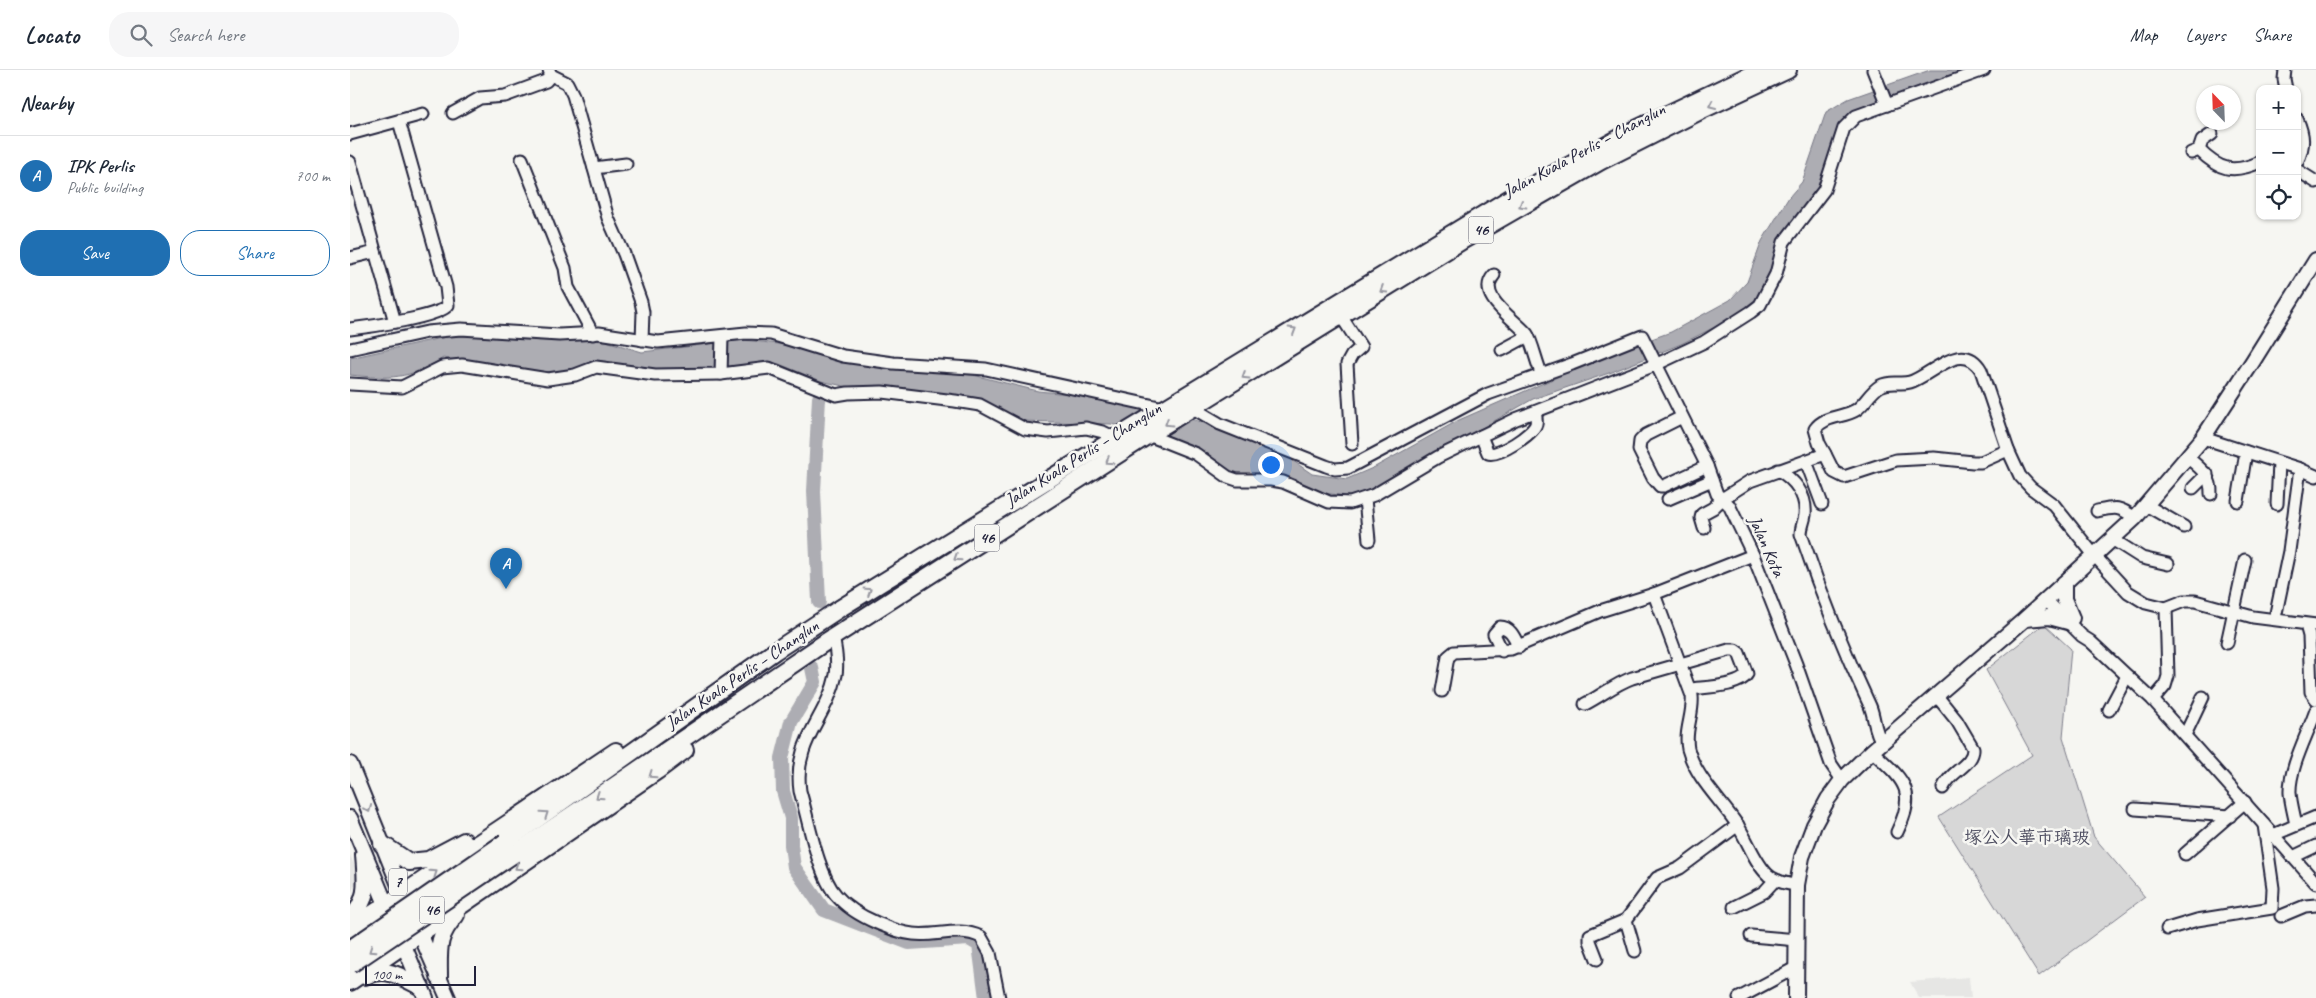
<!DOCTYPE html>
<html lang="en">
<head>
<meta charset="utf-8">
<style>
	body { margin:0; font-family:Caveat,"LXGW WenKai TC",sans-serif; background:#f6f6f7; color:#1f2937 }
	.controls { position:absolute; right:15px; top:15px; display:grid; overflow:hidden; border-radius:10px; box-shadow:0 1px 4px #0004 }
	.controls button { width:45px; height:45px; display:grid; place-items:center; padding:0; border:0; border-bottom:1px solid #e0e1e3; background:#fff; color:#1f2937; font:25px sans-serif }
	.compass { position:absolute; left:1846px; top:15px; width:45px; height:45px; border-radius:50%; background:#fff; box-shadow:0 1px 4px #0004; rotate:337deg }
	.scale { position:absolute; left:15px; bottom:12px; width:111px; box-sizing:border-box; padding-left:5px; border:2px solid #22223b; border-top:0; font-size:14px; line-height:18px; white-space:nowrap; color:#22223b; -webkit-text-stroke:4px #f6f6f2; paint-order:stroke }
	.you { position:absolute; left:920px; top:394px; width:18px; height:18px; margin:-12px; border:4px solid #fff; border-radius:50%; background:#1a73e8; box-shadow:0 0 0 8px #1a73e833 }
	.badge { display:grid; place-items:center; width:32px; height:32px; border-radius:50%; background:#1f6fb2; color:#fff; font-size:16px; font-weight:700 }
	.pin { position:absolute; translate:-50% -41px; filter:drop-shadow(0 1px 2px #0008) }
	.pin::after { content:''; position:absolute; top:26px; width:18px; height:15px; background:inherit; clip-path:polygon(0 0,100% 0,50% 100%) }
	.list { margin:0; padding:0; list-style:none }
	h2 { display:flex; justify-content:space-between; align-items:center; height:65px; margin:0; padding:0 20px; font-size:21px }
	h2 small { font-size:16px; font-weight:400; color:#747a83 }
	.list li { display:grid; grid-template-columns:32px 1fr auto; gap:15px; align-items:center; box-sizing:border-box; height:80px; padding:0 20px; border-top:1px solid #e0e1e3 }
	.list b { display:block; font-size:19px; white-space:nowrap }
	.list p { margin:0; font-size:16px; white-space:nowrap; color:#747a83 }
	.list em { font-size:16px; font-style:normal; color:#747a83 }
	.actions { display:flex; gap:10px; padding:15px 20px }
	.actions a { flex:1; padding:11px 0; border:1px solid #1f6fb2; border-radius:20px; text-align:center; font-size:18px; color:#1f6fb2 }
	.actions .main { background:#1f6fb2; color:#fff }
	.icon { flex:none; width:28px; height:28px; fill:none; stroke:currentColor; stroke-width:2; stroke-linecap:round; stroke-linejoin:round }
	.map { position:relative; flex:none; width:1966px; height:928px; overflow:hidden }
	header { display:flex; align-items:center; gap:30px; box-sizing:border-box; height:70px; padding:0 25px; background:#fff; border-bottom:1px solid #e0e1e3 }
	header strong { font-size:24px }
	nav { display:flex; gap:28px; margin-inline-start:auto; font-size:18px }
	.search { width:350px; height:45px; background:#f6f6f7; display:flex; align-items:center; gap:12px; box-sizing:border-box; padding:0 18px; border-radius:20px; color:#747a83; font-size:19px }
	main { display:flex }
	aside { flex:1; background:#fff }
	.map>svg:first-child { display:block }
	.built { fill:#e6e6e4 }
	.green { fill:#d7d7d7; stroke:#7c7c89 }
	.water { fill:#adadb3; stroke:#757583 }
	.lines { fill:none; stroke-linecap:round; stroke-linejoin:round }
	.river { stroke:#adadb3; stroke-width:14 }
	.minor-casing { stroke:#22223b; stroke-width:15 }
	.major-casing { stroke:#22223b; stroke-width:18 }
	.highway-casing { stroke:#22223b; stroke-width:20 }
	.minor { stroke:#f6f6f2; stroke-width:11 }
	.major { stroke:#f6f6f2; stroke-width:14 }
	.highway { stroke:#f6f6f2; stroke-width:16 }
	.highway-bridge-casing { stroke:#22223b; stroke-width:20; stroke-linecap:butt }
	.highway-bridge { stroke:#f6f6f2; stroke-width:16 }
	.oneway { stroke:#9797a0 }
	.labels { text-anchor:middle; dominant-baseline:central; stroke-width:5; stroke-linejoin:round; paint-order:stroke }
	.shield { fill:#f6f6f2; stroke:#626272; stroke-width:1 }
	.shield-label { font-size:16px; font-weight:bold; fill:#22223b }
	.street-label { font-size:18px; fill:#22223b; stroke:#f6f6f2 }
	.park-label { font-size:18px; fill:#4f4f62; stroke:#f6f6f2 }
</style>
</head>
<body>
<header>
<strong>Locato</strong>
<div class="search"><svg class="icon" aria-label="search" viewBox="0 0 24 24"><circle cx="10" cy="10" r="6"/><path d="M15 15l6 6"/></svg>Search here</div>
<nav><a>Map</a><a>Layers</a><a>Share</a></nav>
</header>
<main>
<aside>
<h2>Nearby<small></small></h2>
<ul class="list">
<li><span class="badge">A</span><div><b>IPK Perlis</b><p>Public building</p></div><em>700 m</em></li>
</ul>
<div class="actions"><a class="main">Save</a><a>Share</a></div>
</aside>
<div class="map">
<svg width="1966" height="928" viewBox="0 0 1966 928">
	<rect width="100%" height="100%" fill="#f6f6f2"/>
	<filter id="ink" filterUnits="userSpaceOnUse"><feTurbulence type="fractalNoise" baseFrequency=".02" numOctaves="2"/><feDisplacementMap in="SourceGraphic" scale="10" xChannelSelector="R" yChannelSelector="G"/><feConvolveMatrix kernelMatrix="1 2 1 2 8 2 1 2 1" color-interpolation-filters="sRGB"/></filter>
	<g filter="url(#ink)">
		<g class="built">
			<polygon points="0,785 9,807 0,825"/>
			<polygon points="1619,907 1621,928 1569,928 1560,912"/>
		</g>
		<polygon class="green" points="1694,554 1721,579 1713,667 1744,767 1795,827 1689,906 1589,747 1682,685 1636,600"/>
		<path class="water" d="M1580 0H1618L1503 42 1468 121 1429 175 1415 219 1399 240 1331 274 1262 302 1183 329 1017 423 997 426 973 423 915 402 894 404 876 400 860 385 824 370 761 354 675 351 627 328 498 317 471 311 429 294 311 301 225 299 193 304 93 288C58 310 40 309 0 305V288L100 266H172L256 271 292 282 394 270 437 275 480 288 524 297 623 305 688 321 749 327 818 342 861 355 929 381 962 404 997 409 1025 397 1109 350 1260 284 1321 262 1380 230 1397 212 1412 171 1439 127 1452 112 1476 42 1498 29Z"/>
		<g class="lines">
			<g class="river">
				<polyline points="469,328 464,421 469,532"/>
				<polyline points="462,598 465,612 441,652 432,688 433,721 441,748 441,775 444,797 474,840 559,873 619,869 629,875 636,928"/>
			</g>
			<g class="minor-casing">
				<g id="minor">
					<polyline points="199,0 201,5 217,13 223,25 258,148 274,184 291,232 293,242 292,270"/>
					<polyline points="1523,0 1537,35"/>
					<polyline points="1935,0 1934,9 1936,19"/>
					<polyline points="103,43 130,28 155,26 196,11 201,5"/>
					<path d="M1947 49C1954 65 1955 76 1947 92"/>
					<polyline points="0,64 73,44"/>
					<polyline points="1849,80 1852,71 1862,64"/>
					<path d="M1841 83 1849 80C1869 100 1883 104 1910 92"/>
					<polyline points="172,89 215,198 218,217 243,264"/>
					<polyline points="0,92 45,252"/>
					<polyline points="244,98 276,94"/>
					<polyline points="1947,100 1966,112"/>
					<polyline points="0,188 25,182"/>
					<path d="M1144 205C1125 226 1165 249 1177 264 1182 271 1187 295 1192 305"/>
					<polyline points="991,246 1011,277 1002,285 997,294 1002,374"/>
					<path d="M0 259C17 257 91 247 98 235L96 217 49 51"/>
					<polyline points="0,279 77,262 111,259 209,265 249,263 308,272 396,263 421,264 493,286 543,293 636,299 814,338"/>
					<polyline points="1152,280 1178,266"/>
					<polyline points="371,304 372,267"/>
					<polyline points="0,314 52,317 92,297 112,295 198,309 225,305 246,297 305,305 371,304 419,298 486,325 498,323 532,322 605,331 630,335 675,359 698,362 736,358 753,362 766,368"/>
					<polyline points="843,338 870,354 976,396 985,399 998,398 1138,324 1222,294 1292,266 1357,396 1367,424 1379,435 1403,485 1446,594 1481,694 1492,710"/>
					<polyline points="1332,347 1296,365 1290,371 1289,380 1303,408 1310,416 1314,416 1357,396"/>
					<polyline points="798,365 846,384 878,407 887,410 921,410 933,412 979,432 1000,433 1024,425 1088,387 1166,349 1305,295 1354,272 1401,242 1410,235 1426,204 1434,172 1474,120 1494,58 1506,46 1634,0"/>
					<path d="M1131 366 1138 383C1148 387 1183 364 1186 354 1187 350 1186 346 1185 342"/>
					<polyline points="1853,368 1950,399 1939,481 1925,548"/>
					<path d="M1475 384 1469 373 1465 359C1475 345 1493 348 1506 340 1515 334 1519 323 1530 316 1541 310 1550 315 1560 312 1581 306 1612 268 1631 300L1658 380 1670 406 1681 418 1704 435 1744 485 1778 522 1796 533 1816 538 1834 531H1845L1903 547 1966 555"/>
					<path d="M1837 387C1850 398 1862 406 1861 424"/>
					<polyline points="1456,391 1472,434"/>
					<polyline points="1950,399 1966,406"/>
					<path d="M1428 400C1444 409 1457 425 1455 445 1454 452 1451 457 1451 464 1471 524 1493 579 1520 636 1525 648 1524 661 1532 672"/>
					<polyline points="1843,418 1857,404"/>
					<polyline points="1015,429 1019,470"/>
					<polyline points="1318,429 1362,410"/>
					<polyline points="1888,431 1896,382"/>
					<polyline points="1927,434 1929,393"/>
					<polyline points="1796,435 1834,457"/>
					<path d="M1747 441C1766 437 1769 436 1785 448"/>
					<polyline points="1354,458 1351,448 1352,444 1363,438 1372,429 1400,411 1475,384 1484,402 1494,407 1546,390 1584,388 1623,392 1631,392 1658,380"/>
					<polyline points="1762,469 1792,488 1818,494"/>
					<path d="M1304 524 1342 626C1344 644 1334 660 1338 679 1346 709 1372 731 1388 756 1398 771 1405 793 1418 805 1426 812 1437 814 1447 815"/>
					<polyline points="1696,530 1732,566 1740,571 1803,630 1966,813"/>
					<polyline points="1956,555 1959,566 1961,622 1966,629"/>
					<path d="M483 567C486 580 488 592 486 605 477 649 443 670 450 721 458 748 468 805 486 825 496 837 513 847 527 853 539 858 550 863 563 864 587 867 608 856 631 867L640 883 649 928"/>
					<polyline points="1877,573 1895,490"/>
					<path d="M1152 581 1144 564 1150 557C1161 557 1165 569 1169 577"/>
					<polyline points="1092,621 1098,587 1104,582 1161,579 1250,541 1304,524 1403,485"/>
					<path d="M1586 625 1607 651 1623 678C1624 695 1600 701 1593 718"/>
					<polyline points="1803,630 1815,616 1818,606 1816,538"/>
					<path d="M1235 634C1251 626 1265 614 1282 608L1379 580H1385L1389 583 1397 604C1390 617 1354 617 1340 619"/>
					<polyline points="1759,640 1777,606"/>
					<polyline points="1835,665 1853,627"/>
					<path d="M1522 681C1553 710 1568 719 1547 762"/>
					<polyline points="1785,739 1880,746"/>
					<path d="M1946 755C1944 744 1941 734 1940 723 1939 698 1958 664 1966 640"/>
					<polyline points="1923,765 1966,747"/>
					<polyline points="1835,784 1895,732"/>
					<polyline points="1943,787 1966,776"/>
					<polyline points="1384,837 1414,822 1425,810"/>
					<polyline points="1931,846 1955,836 1966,835"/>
					<polyline points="1817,859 1847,850 1922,838 1923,818 1914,755"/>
					<polyline points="1401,866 1447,870"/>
					<polyline points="1285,881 1276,850 1307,808 1330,798 1388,755"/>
					<polyline points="1247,889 1240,871 1240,865 1276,850"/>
					<polyline points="1389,928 1447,897"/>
				</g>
			</g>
			<g class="major-casing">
				<g id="major">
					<polyline points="1714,513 1714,529 1722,548"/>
					<polyline points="1675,549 1699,547 1718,552"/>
					<polyline points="0,694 56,832"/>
					<polyline points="0,748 40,844"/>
					<polyline points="66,854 98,928"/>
					<polyline points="50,866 76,928"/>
					<polyline points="1446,928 1447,815 1452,787 1464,755 1478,729 1492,710 1522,681 1675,549 1785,448 1853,368 1903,291 1966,190"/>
				</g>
			</g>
			<g class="highway-casing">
				<g id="highway">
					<polyline points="155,772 425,581 489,539 769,366 1165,125 1286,59 1410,0"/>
					<polyline points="32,774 59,792 78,790 114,771"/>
					<polyline points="164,784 474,573 800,364 1115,169 1251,91 1350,41 1438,0"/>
					<path d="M0 850C20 827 16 813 14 785"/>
					<polyline points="0,859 266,681"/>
					<path d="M15 906C37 896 52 907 71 917"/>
					<path d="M89 907C89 879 86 867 106 845"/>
					<polyline points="0,912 307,701 335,680"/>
				</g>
			</g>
			<use href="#minor" class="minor"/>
			<use href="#major" class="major"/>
			<use href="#highway" class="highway"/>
			<g class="highway-bridge-casing">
				<g id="highway-bridge">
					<polyline points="0,879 155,772"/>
					<polyline points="0,895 164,784"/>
				</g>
			</g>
			<use href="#highway-bridge" class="highway-bridge"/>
		</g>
		<defs><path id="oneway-chevron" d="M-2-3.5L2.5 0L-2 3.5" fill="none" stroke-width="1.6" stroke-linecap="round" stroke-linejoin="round" transform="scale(1.25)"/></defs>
		<g class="oneway">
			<use href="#oneway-chevron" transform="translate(1362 35) rotate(155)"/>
			<use href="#oneway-chevron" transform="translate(1172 135) rotate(150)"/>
			<use href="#oneway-chevron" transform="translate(1033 220) rotate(148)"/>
			<use href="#oneway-chevron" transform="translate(943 260) rotate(-31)"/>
			<use href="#oneway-chevron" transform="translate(895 306) rotate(148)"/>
			<use href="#oneway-chevron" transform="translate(818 353) rotate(148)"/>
			<use href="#oneway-chevron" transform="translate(759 391) rotate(147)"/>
			<use href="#oneway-chevron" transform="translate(607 488) rotate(147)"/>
			<use href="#oneway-chevron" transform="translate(518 521) rotate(-32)"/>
			<use href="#oneway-chevron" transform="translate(302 705) rotate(145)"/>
			<use href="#oneway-chevron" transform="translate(249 726) rotate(146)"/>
			<use href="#oneway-chevron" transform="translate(18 739) rotate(68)"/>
			<use href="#oneway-chevron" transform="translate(195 744) rotate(-35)"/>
			<use href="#oneway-chevron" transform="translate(168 797) rotate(146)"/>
			<use href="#oneway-chevron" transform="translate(84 803) rotate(-34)"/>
			<use href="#oneway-chevron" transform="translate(22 880) rotate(146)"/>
		</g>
	</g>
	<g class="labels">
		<g class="shield">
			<rect x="1118.5" y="146.5" width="25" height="27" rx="4"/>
			<rect x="624.5" y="454.5" width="25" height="27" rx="4"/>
			<rect x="39" y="798.5" width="18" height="27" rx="4"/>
			<rect x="69.5" y="826.5" width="25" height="27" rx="4"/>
		</g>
		<g class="shield-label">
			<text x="1131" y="160">46</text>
			<text x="637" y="468">46</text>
			<text x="48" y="812">7</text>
			<text x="82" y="840">46</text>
		</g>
		<g class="street-label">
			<text transform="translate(1234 80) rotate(-28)">Jalan Kuala Perlis – Changlun</text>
			<text transform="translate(733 384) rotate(-32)">Jalan Kuala Perlis – Changlun</text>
			<text transform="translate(1417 476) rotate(66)">Jalan Kota</text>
			<text transform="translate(392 604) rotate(-34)">Jalan Kuala Perlis – Changlun</text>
		</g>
		<g class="park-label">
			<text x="1677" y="767">塚公人華市璃玻</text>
		</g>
	</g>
</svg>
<div class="controls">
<button>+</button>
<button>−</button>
<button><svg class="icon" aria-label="locate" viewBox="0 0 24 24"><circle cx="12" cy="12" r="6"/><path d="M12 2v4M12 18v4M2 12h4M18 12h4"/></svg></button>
</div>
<svg class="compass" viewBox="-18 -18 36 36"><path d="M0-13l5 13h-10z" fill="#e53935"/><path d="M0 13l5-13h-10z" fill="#747a83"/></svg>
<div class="scale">100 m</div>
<div class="you"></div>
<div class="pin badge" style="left:156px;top:519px">A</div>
</div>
</main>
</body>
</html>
